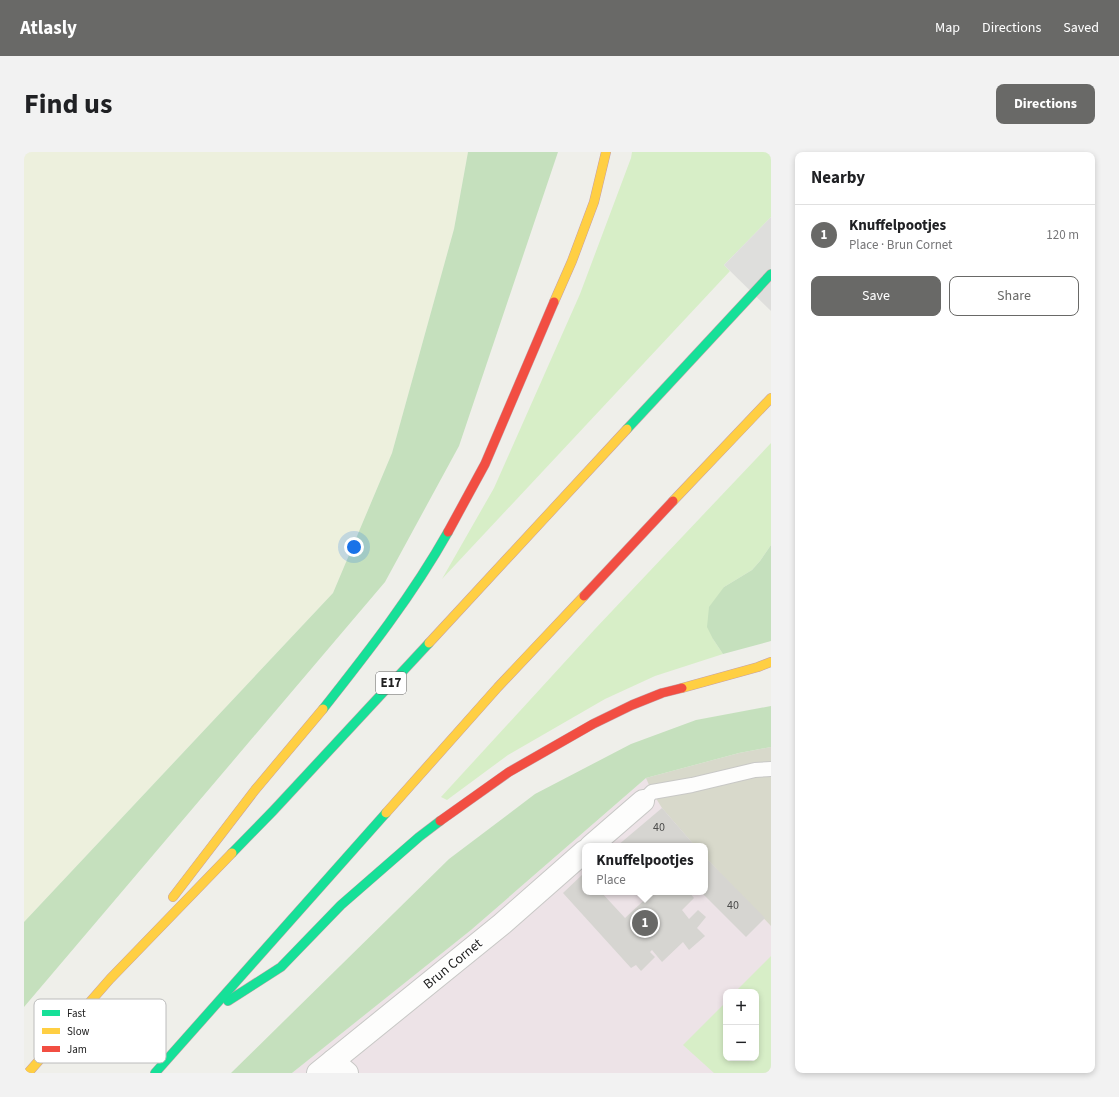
<!DOCTYPE html>
<html lang="en">
<head>
<meta charset="utf-8">
<style>
	body { margin:0; font-family:"Source Sans 3",sans-serif; background:#f2f2f2; color:#202124 }
	.controls { position:absolute; right:12px; bottom:12px; display:grid; overflow:hidden; border-radius:8px; box-shadow:0 2px 6px #0003 }
	.controls button { width:36px; height:36px; display:grid; place-items:center; padding:0; border:0; border-bottom:1px solid #e0e0e0; background:#fff; color:#202124; font:20px sans-serif }
	.you { position:absolute; left:330px; top:395px; width:14px; height:14px; margin:-10px; border:3px solid #fff; border-radius:50%; background:#1a73e8; box-shadow:0 0 0 6px #1a73e833 }
	.badge { display:grid; place-items:center; width:26px; height:26px; border-radius:50%; background:#696967; color:#fff; font-size:13px; font-weight:700 }
	.pin { position:absolute; translate:-50% -50%; border:2px solid #fff; box-shadow:0 1px 4px #0006 }
	.popup { position:absolute; left:558px; top:691px; width:126px; height:52px; box-sizing:border-box; display:grid; place-content:center; border-radius:8px; background:#fff; filter:drop-shadow(0 1px 3px #0005); font-size:13px; white-space:nowrap; color:#757577 }
	.popup b { font-size:15px; color:#202124 }
	.popup::after { content:''; position:absolute; left:50%; top:100%; margin-left:-8px; border:8px solid transparent; border-top-color:#fff }
	.list { margin:0; padding:0; list-style:none }
	h2 { display:flex; justify-content:space-between; align-items:center; height:52px; margin:0; padding:0 16px; font-size:17px }
	h2 small { font-size:13px; font-weight:400; color:#757577 }
	.list li { display:grid; grid-template-columns:26px 1fr auto; gap:12px; align-items:center; box-sizing:border-box; height:60px; padding:0 16px; border-top:1px solid #e0e0e0 }
	.list b { display:block; font-size:15px; white-space:nowrap }
	.list p { margin:0; font-size:13px; white-space:nowrap; color:#757577 }
	.list em { font-size:13px; font-style:normal; color:#757577 }
	.actions { display:flex; gap:8px; padding:12px 16px }
	.actions a { flex:1; padding:9px 0; border:1px solid #696967; border-radius:8px; text-align:center; font-size:14px; color:#696967 }
	.actions .main { background:#696967; color:#fff }
	.map { position:relative; flex:none; width:747px; height:921px; overflow:hidden; border-radius:8px }
	header { display:flex; align-items:center; gap:24px; box-sizing:border-box; height:56px; padding:0 20px; background:#696967; color:#fff }
	header strong { font-size:19px }
	nav { display:flex; gap:22px; margin-inline-start:auto; font-size:14px }
	.intro { display:flex; align-items:center; justify-content:space-between; box-sizing:border-box; height:96px; padding:0 24px }
	h1 { margin:0; font-size:28px }
	.button { padding:10px 18px; border-radius:8px; background:#696967; color:#fff; font-size:14px; font-weight:700 }
	main { display:flex; gap:24px; padding:0 24px }
	aside { flex:1; background:#fff; border-radius:8px; box-shadow:0 2px 6px #0003 }
	.map>svg:first-child { display:block }
	.industrial { fill:#ede3e7; fill-rule:evenodd }
	.construction { fill:#d8d9cb }
	.farmland { fill:#edf0dd }
	.grass { fill:#d7eec7 }
	.forest { fill:#c5e0bd }
	.pier { fill:#dededc }
	.building { fill:#d6d5d1 }
	.lines { fill:none; stroke-linecap:round; stroke-linejoin:round }
	.lane-casing { stroke:#c8c8c6; stroke-width:16 }
	.street-casing { stroke:#c8c8c6; stroke-width:24 }
	.fast-casing { stroke:#c6a0a6; stroke-width:10 }
	.slow-casing { stroke:#c6a0a6; stroke-width:10 }
	.jam-casing { stroke:#c6a0a6; stroke-width:10 }
	.lane { stroke:#fdfdfc; stroke-width:14 }
	.street { stroke:#fdfdfc; stroke-width:22 }
	.fast { stroke:#16e098; stroke-width:9 }
	.slow { stroke:#ffcf43; stroke-width:9 }
	.jam { stroke:#f24e42; stroke-width:9 }
	.labels { text-anchor:middle; dominant-baseline:central; stroke-width:3; stroke-linejoin:round; paint-order:stroke }
	.number-label { font-size:12px; fill:#4e4e4d }
	.shield { fill:#fff; stroke:#646464; stroke-width:1 }
	.shield-label { font-size:13px; font-weight:bold; fill:#212121 }
	.street-label { font-size:14px; fill:#212121; stroke:#fff }
	.key { fill:#fff; stroke:#bcbcbc; stroke-width:1 }
	.key-label { font-size:11px; fill:#212121 }
</style>
</head>
<body>
<header>
<strong>Atlasly</strong>
<nav><a>Map</a><a>Directions</a><a>Saved</a></nav>
</header>
<div class="intro"><h1>Find us</h1><a class="button">Directions</a></div>
<main>
<div class="map">
<svg width="747" height="921" viewBox="0 0 747 921">
	<rect width="100%" height="100%" fill="#efefea"/>
	<path class="industrial" d="M747 595V921H268L447 778 622 626ZM561 694H681V740H561ZM702 840H732V906H702Z"/>
	<polygon class="construction" points="747,595 747,774 681,705 681,694 671,694 638,656 628,640 622,626 715,601"/>
	<polygon class="farmland" points="0,0 444,0 430,77 368,301 309,441 0,770"/>
	<g class="grass">
		<polygon points="608,0 747,0 747,65 700,113 706,119 418,427 470,336 556,142 607,6"/>
		<polygon points="747,291 747,393 736,409 728,418 700,435 689,487 699,502 631,524 581,547 484,603 423,648 417,645 571,477"/>
		<polygon points="747,804 747,921 690,921 659,893 702,850 702,906 732,906 732,840 711,840"/>
	</g>
	<g class="forest">
		<polygon points="444,0 534,0 435,294 361,430 0,855 0,770 309,441 368,301 430,77"/>
		<polygon points="747,393 747,489 699,502 689,487 683,475 685,455 700,435 728,418 736,409"/>
		<polygon points="747,554 747,595 715,601 622,626 447,778 268,921 207,921 425,707 511,642 607,592 672,568"/>
	</g>
	<polygon class="pier" points="747,65 747,159 700,113"/>
	<g class="building">
		<polygon points="638,656 671,694 593,694"/>
		<polygon points="681,705 741,766 722,785 677,740 681,740"/>
		<polygon points="559,722 561,724 561,740 577,740 601,766 629,740 665,740 670,746 658,758 665,767 674,758 682,765 673,776 681,784 665,798 659,790 638,810 628,798 626,800 631,805 617,819 612,813 607,816 539,741"/>
	</g>
	<g class="lines">
		<g class="lane-casing">
			<polyline id="lane" points="619,649 628,640 668,633 731,618 747,617"/>
		</g>
		<g class="street-casing">
			<g id="street">
				<polyline points="567,694 619,649"/>
				<polyline points="309,909 323,921"/>
				<polyline points="294,921 478,772 561,699"/>
			</g>
		</g>
		<g class="fast-casing">
			<g id="fast">
				<polyline points="603,277 747,122"/>
				<path d="M299 557C344 500 388 444 424 380"/>
				<polyline points="208,701 249,659 405,491"/>
				<polyline points="204,849 257,815 317,753 395,685 416,669"/>
				<polyline points="131,921 362,661"/>
			</g>
		</g>
		<g class="slow-casing">
			<g id="slow">
				<polyline points="530,150 548,109 570,50 582,0"/>
				<polyline points="649,349 747,246"/>
				<polyline points="405,491 603,277"/>
				<polyline points="658,536 734,515 747,510"/>
				<polyline points="362,661 474,535 560,444"/>
				<polyline points="149,745 231,638 299,557"/>
				<polyline points="4,921 86,827 208,701"/>
			</g>
		</g>
		<g class="jam-casing">
			<g id="jam">
				<polyline points="424,380 461,312 530,150"/>
				<polyline points="560,444 649,349"/>
				<polyline points="416,669 485,620 569,572 608,553 638,541 658,536"/>
			</g>
		</g>
		<use href="#lane" class="lane"/>
		<use href="#street" class="street"/>
		<use href="#fast" class="fast"/>
		<use href="#slow" class="slow"/>
		<use href="#jam" class="jam"/>
	</g>
	<g class="labels">
		<g class="number-label">
			<text x="635" y="675">40</text>
			<text x="709" y="753">40</text>
		</g>
		<rect class="shield" x="352" y="520" width="30" height="22" rx="3"/>
		<g class="shield-label">
			<text x="367" y="531">E17</text>
		</g>
		<g class="street-label">
			<text transform="translate(429 812) rotate(-39)">Brun Cornet</text>
		</g>
	</g>
	<rect x="10" y="847" width="132" height="64" rx="6" class="key"/>
	<rect x="18" y="858" width="18" height="6" fill="#16e098"/>
	<rect x="18" y="876" width="18" height="6" fill="#ffcf43"/>
	<rect x="18" y="894" width="18" height="6" fill="#f24e42"/>
	<g class="key-label">
		<text x="43" y="865">Fast</text>
		<text x="43" y="883">Slow</text>
		<text x="43" y="901">Jam</text>
	</g>
</svg>
<div class="controls">
<button>+</button>
<button>−</button>
</div>
<div class="you"></div>
<div class="pin badge" style="left:621px;top:771px">1</div>
<div class="popup"><b>Knuffelpootjes</b>Place</div>
</div>
<aside>
<h2>Nearby<small></small></h2>
<ul class="list">
<li><span class="badge">1</span><div><b>Knuffelpootjes</b><p>Place · Brun Cornet</p></div><em>120 m</em></li>
</ul>
<div class="actions"><a class="main">Save</a><a>Share</a></div>
</aside>
</main>
</body>
</html>
